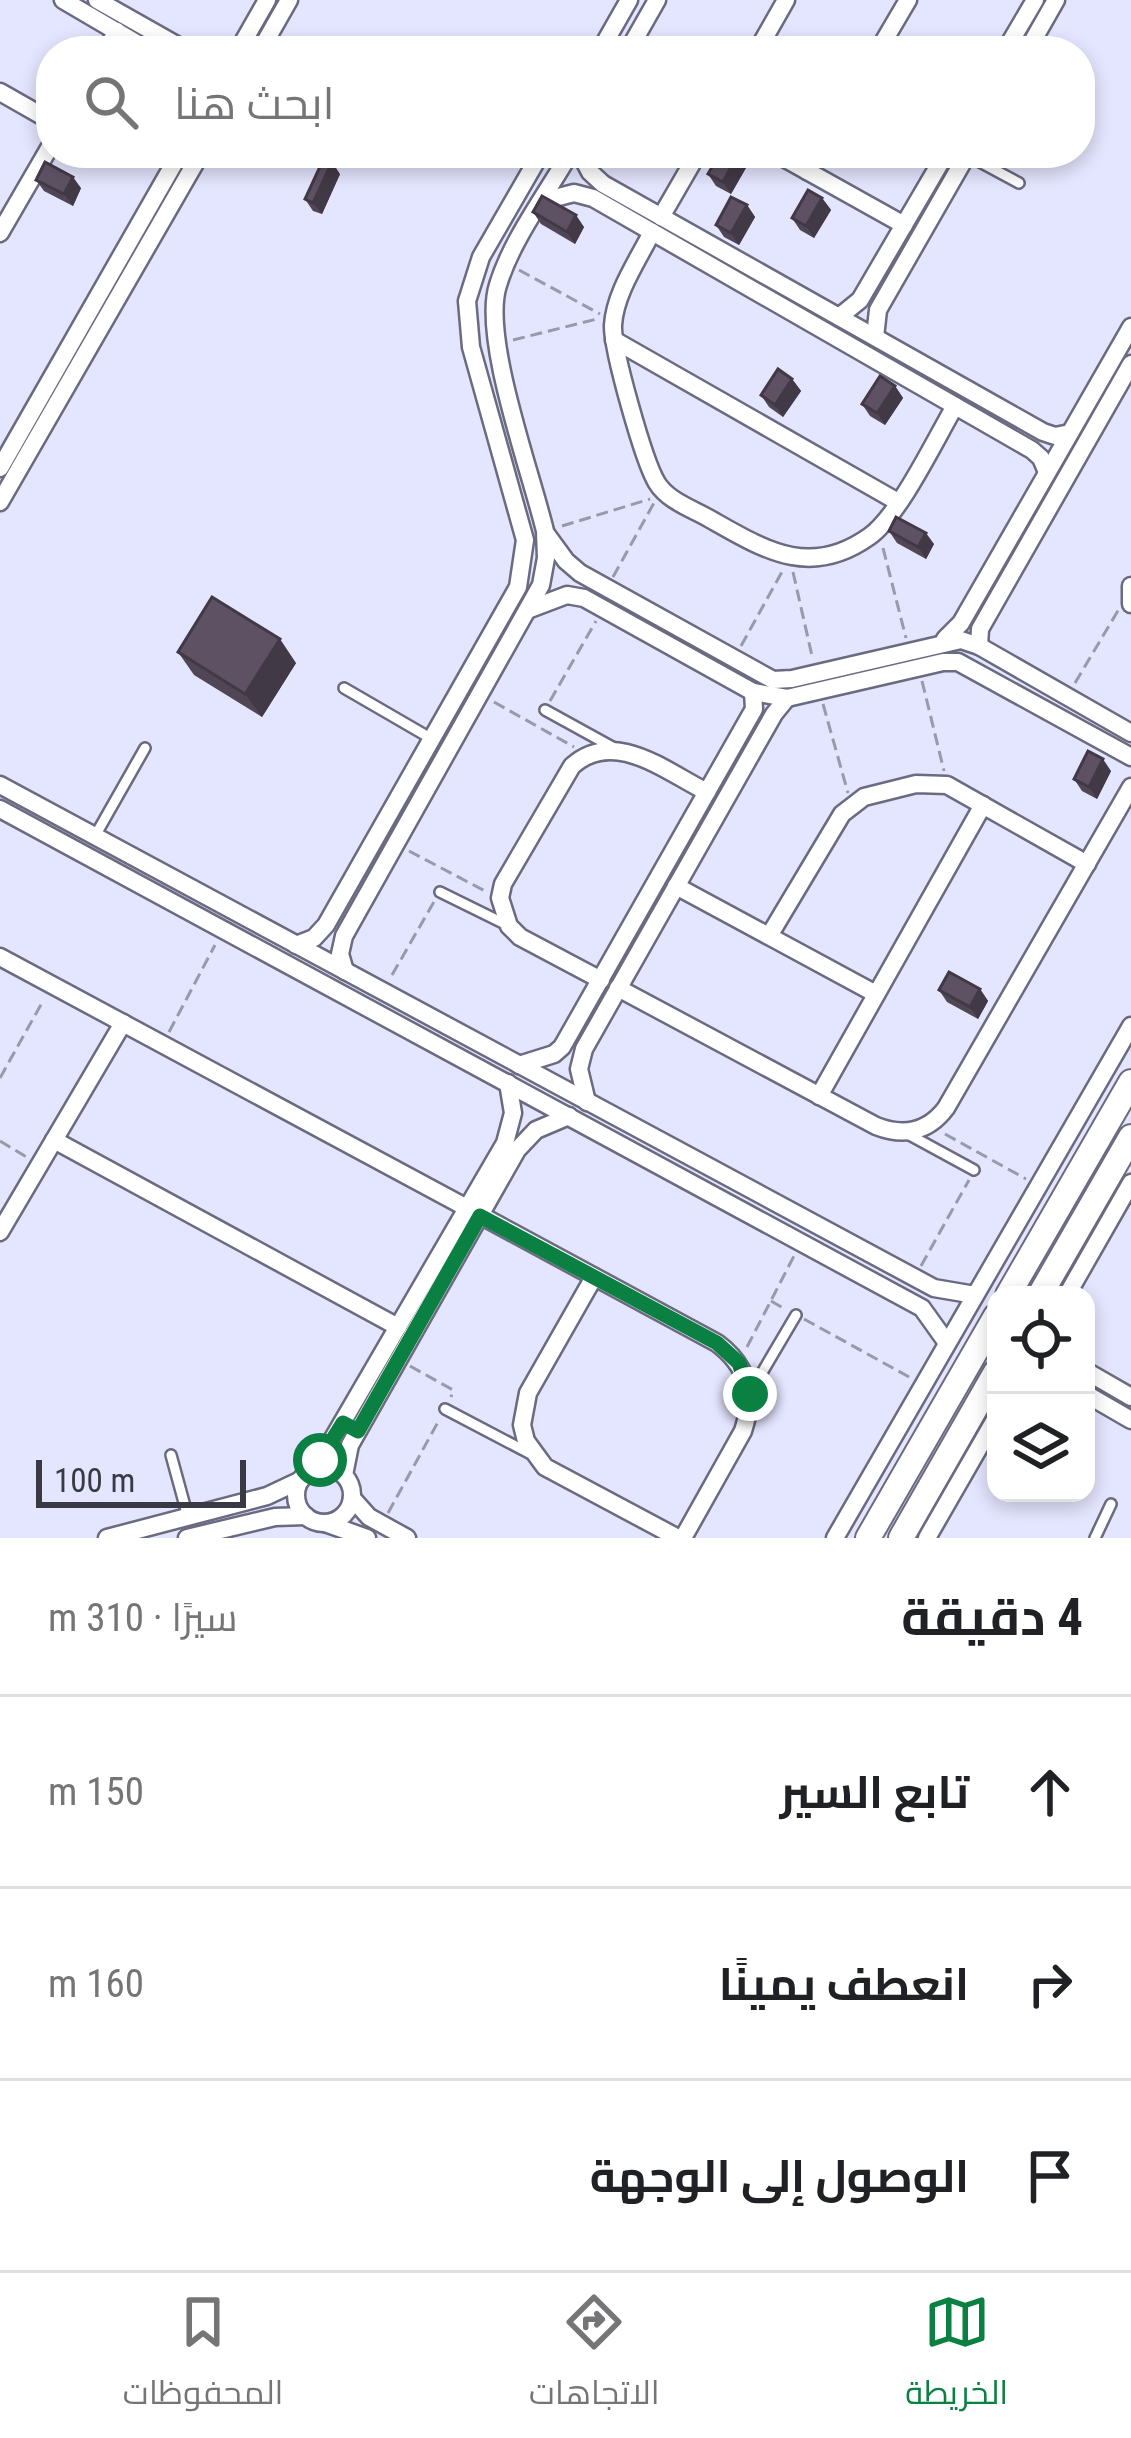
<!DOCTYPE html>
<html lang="ar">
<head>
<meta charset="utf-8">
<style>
	body { margin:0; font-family:"Roboto Condensed",Cairo,sans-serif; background:#f6f6f6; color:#202124; direction:rtl }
	.controls { position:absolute; right:36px; bottom:36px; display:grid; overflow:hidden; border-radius:24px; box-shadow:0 6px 18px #0003 }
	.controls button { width:108px; height:108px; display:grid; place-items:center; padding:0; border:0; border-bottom:3px solid #e0e0e0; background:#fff; color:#202124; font:60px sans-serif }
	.scale { position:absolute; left:36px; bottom:30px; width:210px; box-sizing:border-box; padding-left:12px; border:6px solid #393943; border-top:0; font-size:33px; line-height:42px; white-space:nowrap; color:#393943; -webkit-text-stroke:9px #e4e5fe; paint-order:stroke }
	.stop { position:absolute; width:36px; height:36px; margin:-27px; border:9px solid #0b8043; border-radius:50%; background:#fff }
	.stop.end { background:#0b8043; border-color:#fff; box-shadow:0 3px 12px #0008 }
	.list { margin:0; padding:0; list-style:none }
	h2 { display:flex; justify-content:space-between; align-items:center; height:156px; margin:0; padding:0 48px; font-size:51px }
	h2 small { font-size:39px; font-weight:400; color:#757577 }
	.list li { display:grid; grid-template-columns:78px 1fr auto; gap:36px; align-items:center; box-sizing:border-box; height:192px; padding:0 48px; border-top:3px solid #e0e0e0 }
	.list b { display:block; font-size:45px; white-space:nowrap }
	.list em { font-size:39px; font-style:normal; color:#757577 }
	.icon { flex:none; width:66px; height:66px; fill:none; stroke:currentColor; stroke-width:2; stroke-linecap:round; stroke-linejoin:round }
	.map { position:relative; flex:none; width:1131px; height:1538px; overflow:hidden; direction:ltr }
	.search { position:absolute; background:#fff; box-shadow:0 6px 18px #0003; left:36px; right:36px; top:36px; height:132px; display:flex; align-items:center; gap:30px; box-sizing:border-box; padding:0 42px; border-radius:48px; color:#757577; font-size:45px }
	.sheet { height:732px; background:#fff }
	nav { display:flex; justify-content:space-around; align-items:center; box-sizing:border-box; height:168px; border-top:3px solid #e0e0e0; background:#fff; font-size:33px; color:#757577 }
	nav a { display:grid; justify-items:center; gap:6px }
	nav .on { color:#0b8043 }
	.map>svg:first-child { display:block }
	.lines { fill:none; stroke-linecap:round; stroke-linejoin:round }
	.lane-casing { stroke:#6a6a80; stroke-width:14 }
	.street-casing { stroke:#6a6a80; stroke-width:21 }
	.secondary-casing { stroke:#6a6a80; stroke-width:28 }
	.path { stroke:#9899ab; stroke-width:3; stroke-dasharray:12 6; stroke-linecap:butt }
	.lane { stroke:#fff; stroke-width:9 }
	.street { stroke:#fff; stroke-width:16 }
	.secondary { stroke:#fff; stroke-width:24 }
	.wall { fill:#514656 }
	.shaded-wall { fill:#423946 }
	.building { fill:#5e5164; stroke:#423946; stroke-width:3 }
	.route { stroke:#0b8043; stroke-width:15 }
</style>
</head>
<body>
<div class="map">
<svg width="1131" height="1538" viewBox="0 0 1131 1538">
	<rect width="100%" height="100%" fill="#e4e5fe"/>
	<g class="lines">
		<g class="lane-casing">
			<g id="lane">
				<polyline points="967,155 1019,183"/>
				<polyline points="344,688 432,739"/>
				<polyline points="545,710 614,748"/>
				<polyline points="95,836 145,748"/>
				<polyline points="440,892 505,924"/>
				<polyline points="906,1133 974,1170"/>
				<polyline points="750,1393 796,1315"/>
				<polyline points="445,1409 529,1453"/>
				<polyline points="171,1455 188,1517"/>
				<polyline points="1095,1538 1111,1504"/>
			</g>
		</g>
		<g class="street-casing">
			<g id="street">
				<polyline points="63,0 150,51"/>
				<polyline points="97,0 187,51"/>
				<polyline points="105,51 117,31"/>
				<polyline points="238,51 267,0"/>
				<polyline points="260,51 289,0"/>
				<polyline points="600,51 629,0"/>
				<polyline points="628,51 657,0"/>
				<polyline points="757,51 786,0"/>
				<polyline points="878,51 908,0"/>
				<polyline points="1005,51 1035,0"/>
				<polyline points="1027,51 1056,0"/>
				<polyline points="0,92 51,121"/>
				<polyline points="580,153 590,172 603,184 1043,432 1055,436 1070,433"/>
				<polyline points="775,153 904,225"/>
				<polyline points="807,171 818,153"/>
				<polyline points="543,201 574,193 593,198 1032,450 1041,458 1047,472"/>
				<polyline points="661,217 698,153"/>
				<path d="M652 232C638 260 615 293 613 325 612 349 644 462 657 483 668 501 693 509 710 519 765 550 810 579 870 536 900 514 935 440 955 406"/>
				<polyline points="0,233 51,145"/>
				<polyline points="839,317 860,300 946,153"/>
				<polyline points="875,337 878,310 968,153"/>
				<polyline points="614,340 898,502"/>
				<polyline points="0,468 180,153"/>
				<polyline points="0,502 201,153"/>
				<polyline points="547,535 566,561 580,573 773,680 792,679 961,640 979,646 1131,733"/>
				<polyline points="1131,586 1131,604"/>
				<polyline points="530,609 567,595 584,598 753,692 787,698 943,662 958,662 1131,757"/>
				<polyline points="945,639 961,623 1131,327"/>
				<polyline points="979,646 980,629 1131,364"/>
				<polyline points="0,785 934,1288 975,1295"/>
				<polyline points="0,809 922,1308 947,1343"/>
				<polyline points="676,886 876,994"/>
				<polyline points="769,936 842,814 864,797 916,784 947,785 1087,864"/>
				<polyline points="296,945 314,938 326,925 518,587 525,540 471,347 467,301 481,257 541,153"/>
				<polyline points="0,957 467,1208"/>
				<path d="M345 971 340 954 344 936 541 585 546 558 545 531C531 472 481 337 498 285 512 239 546 195 570 153"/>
				<path d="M601 980 520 937 509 926 500 898 503 884 572 766C614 728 665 771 707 792"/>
				<path d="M618 988 876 1126C904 1137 928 1132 946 1108L1131 787"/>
				<polyline points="519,1065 554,1054 562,1047 754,709 753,692"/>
				<polyline points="819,1096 983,805"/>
				<polyline points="587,1102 579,1069 584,1049 774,714 787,698"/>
				<polyline points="54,1140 398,1327"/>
				<path d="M480 1215 717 1343C748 1366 755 1395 743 1431L683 1538"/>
				<polyline points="0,1232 123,1023"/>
				<polyline points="594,1277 528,1393 522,1425 526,1441 545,1467 678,1538"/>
				<polyline points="1067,1295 1131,1183"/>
				<polyline points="1086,1371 1131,1397"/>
				<polyline points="1086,1394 1131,1420"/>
				<circle cx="324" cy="1495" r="28"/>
				<polyline points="307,1473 325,1452 505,1143 513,1113 508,1083"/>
				<polyline points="344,1475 350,1445 517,1150 536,1130 569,1116"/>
				<polyline points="352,1498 369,1517 407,1538"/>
				<polyline points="325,1523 367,1538"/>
				<polyline points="107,1538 267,1496 301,1480"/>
				<polyline points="187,1538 275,1517 306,1516"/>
				<polyline points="835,1538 1131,1026"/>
				<polyline points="927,1538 996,1418"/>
			</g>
		</g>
		<g class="secondary-casing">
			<g id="secondary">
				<polyline points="1008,1295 1131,1082"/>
				<polyline points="1040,1295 1131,1137"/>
				<polyline points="868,1538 996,1316"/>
				<polyline points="901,1538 996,1372"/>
			</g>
		</g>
		<g class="path">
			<polyline points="519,270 600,314"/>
			<polyline points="513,340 597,319"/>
			<polyline points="562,526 650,499"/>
			<polyline points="883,548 906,638"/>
			<polyline points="793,572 812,656"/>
			<polyline points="613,577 655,501"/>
			<polyline points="741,646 783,570"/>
			<polyline points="922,681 944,771"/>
			<polyline points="1075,683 1119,609"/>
			<polyline points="550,701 596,621"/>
			<polyline points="494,702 574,747"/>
			<polyline points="823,704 848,793"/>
			<polyline points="409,851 485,891"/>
			<polyline points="392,975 435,900"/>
			<polyline points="169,1032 215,945"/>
			<polyline points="0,1078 43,1001"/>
			<polyline points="945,1134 1026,1179"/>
			<polyline points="0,1141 28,1158"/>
			<polyline points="921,1266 969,1180"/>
			<polyline points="771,1301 785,1309"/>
			<polyline points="804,1319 911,1378"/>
			<polyline points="747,1347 795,1254"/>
			<polyline points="410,1366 453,1390 451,1397"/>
			<polyline points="388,1513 438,1422"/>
		</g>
		<use href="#lane" class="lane"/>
		<use href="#street" class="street"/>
		<use href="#secondary" class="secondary"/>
	</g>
	<g class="wall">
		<polygon points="747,166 731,194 716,186 708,174"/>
		<polygon points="340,174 322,214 313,211 305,199"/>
		<polygon points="36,180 81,188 73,206 44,191"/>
		<polygon points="822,198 831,210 814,238 800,230 792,218"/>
		<polygon points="747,205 755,217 739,245 724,237 716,225"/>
		<polygon points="533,212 584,227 575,244 541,224"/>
		<polygon points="792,379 801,391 783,417 769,407 761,395"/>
		<polygon points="895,386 903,398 885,425 870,416 862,404"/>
		<polygon points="889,531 934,544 926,559 897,543"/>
		<polygon points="178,652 296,663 262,717 194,675"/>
		<polygon points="1111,771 1097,799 1082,791 1074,779"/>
		<polygon points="980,989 988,1001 978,1019 947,1002 939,990"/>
	</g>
	<g class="shaded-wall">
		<polygon points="738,154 747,166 731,194 723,182"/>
		<polygon points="332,162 340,174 322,214 313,203"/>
		<polygon points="73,177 81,188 73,206 64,194"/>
		<polygon points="822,198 831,210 814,238 806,226"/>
		<polygon points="747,205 755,217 739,245 731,233"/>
		<polygon points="576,215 584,227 575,244 567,232"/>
		<polygon points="792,379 801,391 783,417 775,405"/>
		<polygon points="895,386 903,398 885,425 877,413"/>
		<polygon points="926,533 934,544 926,559 918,547"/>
		<polygon points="280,639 296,663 262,717 245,694"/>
		<polygon points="1103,759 1111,771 1097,799 1089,787"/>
		<polygon points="980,989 988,1001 978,1019 970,1007"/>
	</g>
	<g class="building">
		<polygon points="720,153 738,154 723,182 708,174"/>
		<polygon points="324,158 332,162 313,203 305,199"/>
		<polygon points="45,162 73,177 64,194 36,180"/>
		<polygon points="808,190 822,198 806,226 792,218"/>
		<polygon points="542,196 576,215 567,232 533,212"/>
		<polygon points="731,197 747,205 731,233 716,225"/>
		<polygon points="778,369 792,379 775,405 761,395"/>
		<polygon points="880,376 895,386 877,413 862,404"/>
		<polygon points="896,517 926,533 918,547 889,531"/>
		<polygon points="212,597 280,639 245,694 178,652"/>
		<polygon points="1088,751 1103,759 1089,787 1074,779"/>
		<polygon points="949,972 980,989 970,1007 939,990"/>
	</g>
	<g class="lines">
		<polyline class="route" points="320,1460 343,1423 358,1431 480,1216 717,1343 739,1363 750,1394"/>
	</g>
</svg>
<div class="controls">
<button><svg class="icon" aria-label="locate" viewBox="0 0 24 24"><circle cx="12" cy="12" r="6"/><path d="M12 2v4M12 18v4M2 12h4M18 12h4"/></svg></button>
<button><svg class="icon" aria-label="layers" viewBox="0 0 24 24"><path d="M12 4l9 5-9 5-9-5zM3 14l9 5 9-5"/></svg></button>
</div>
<div class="scale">100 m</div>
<div class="stop" style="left:320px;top:1460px"></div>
<div class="stop end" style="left:750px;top:1394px"></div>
<div class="search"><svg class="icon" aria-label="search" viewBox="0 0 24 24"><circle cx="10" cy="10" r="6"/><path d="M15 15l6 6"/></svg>ابحث هنا</div>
</div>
<section class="sheet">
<h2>4 دقيقة<small>سيرًا · 310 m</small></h2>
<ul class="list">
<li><svg class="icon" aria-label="ahead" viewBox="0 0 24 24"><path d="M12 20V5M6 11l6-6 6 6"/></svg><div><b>تابع السير</b></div><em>150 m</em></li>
<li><svg class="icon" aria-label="right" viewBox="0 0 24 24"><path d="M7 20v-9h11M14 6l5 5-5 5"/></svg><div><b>انعطف يمينًا</b></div><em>160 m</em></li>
<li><svg class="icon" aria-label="arrive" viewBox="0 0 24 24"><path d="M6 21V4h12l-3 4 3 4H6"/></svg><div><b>الوصول إلى الوجهة</b></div></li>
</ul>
</section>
<nav>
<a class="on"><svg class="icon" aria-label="map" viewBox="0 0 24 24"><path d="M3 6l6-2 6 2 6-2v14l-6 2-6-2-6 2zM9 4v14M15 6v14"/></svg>الخريطة</a>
<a><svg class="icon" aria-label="directions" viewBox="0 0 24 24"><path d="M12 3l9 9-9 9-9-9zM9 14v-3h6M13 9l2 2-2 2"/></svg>الاتجاهات</a>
<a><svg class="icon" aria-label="saved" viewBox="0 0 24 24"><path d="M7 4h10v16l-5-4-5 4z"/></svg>المحفوظات</a>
</nav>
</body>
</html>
